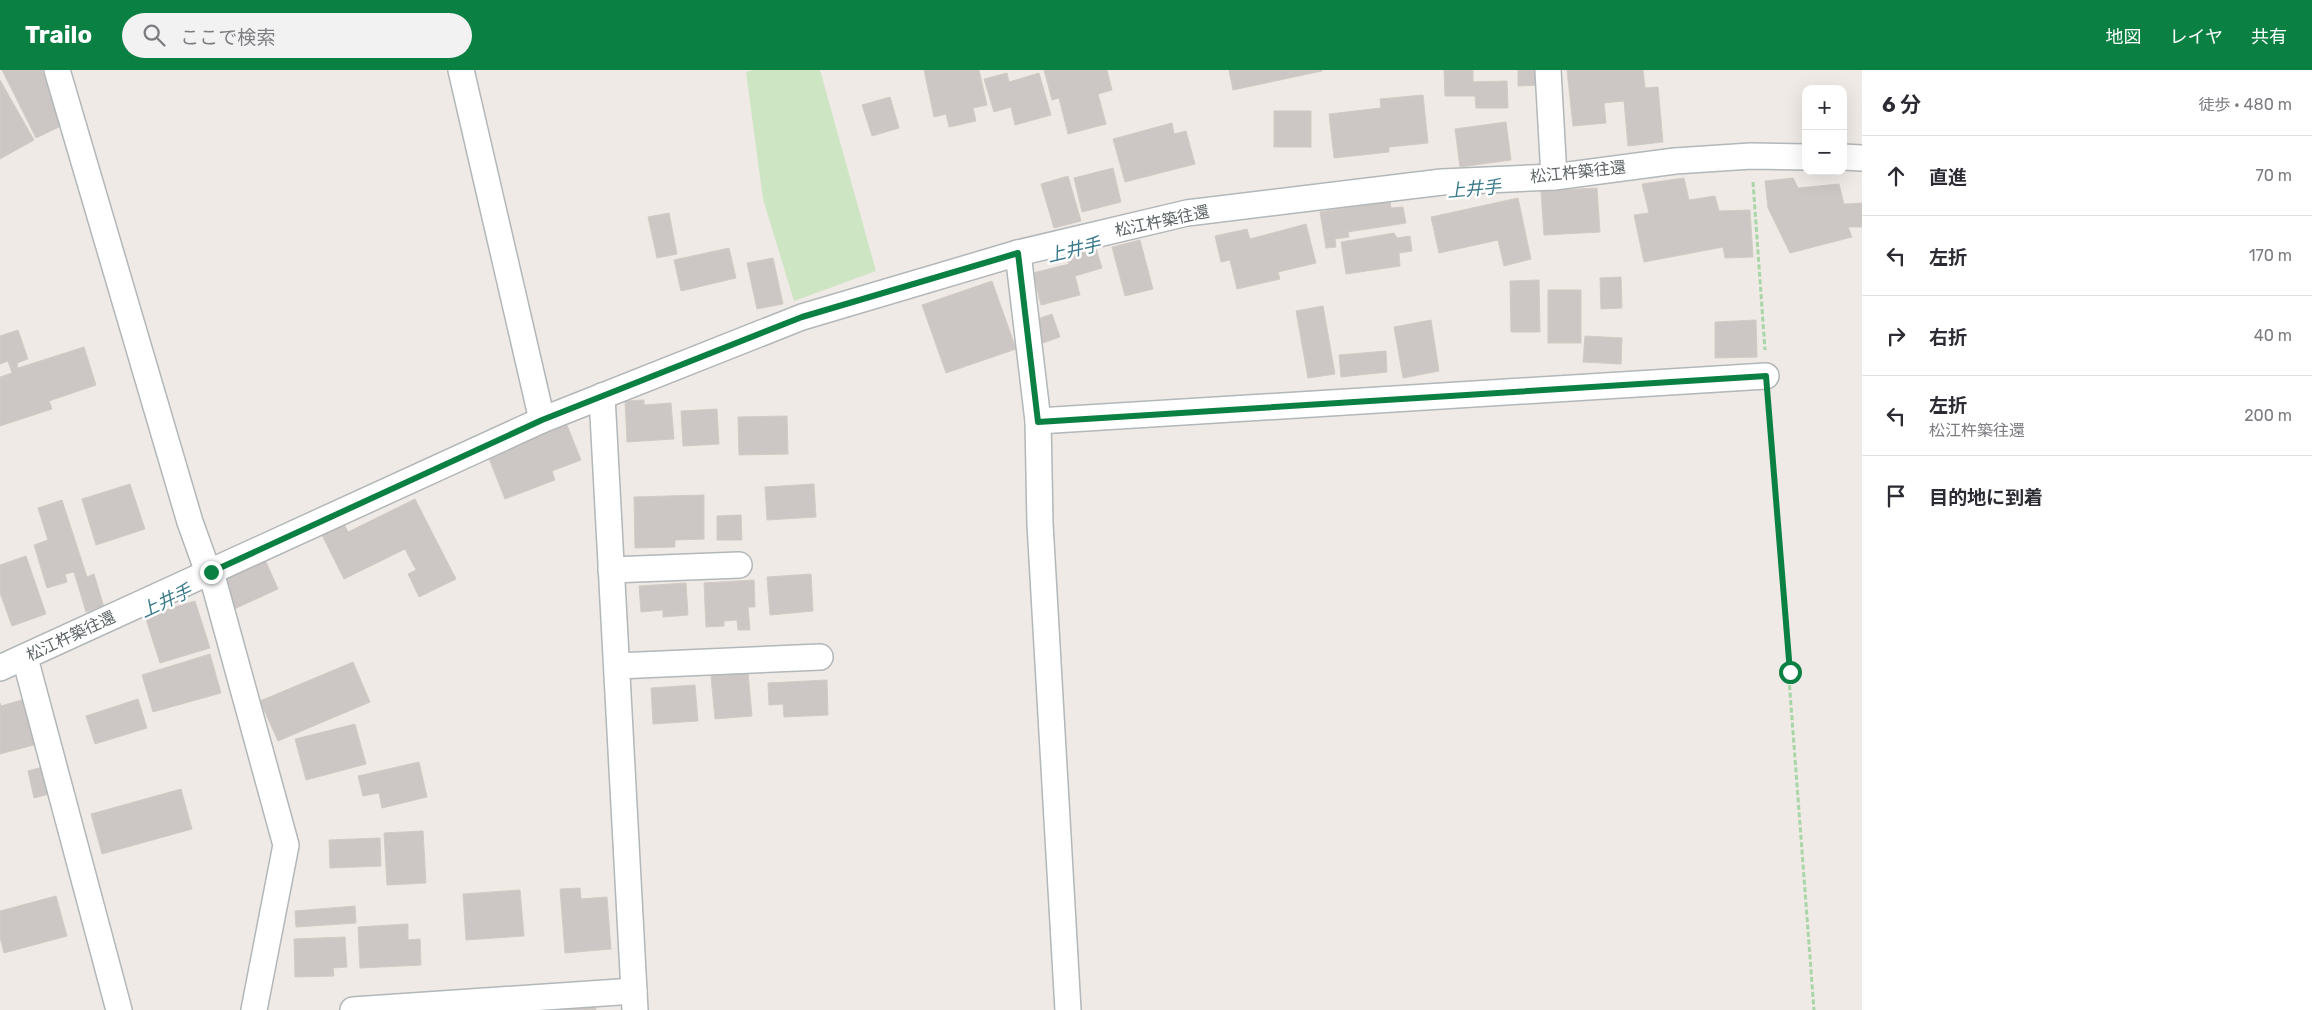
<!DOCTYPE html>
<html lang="ja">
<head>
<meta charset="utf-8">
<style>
	body { margin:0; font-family:Rubik,"Noto Sans JP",sans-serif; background:#f2f2f3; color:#2b2b33 }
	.controls { position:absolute; right:15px; top:15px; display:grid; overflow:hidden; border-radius:10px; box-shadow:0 5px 20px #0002 }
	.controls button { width:45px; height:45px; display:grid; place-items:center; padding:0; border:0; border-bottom:1px solid #e1e1e2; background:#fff; color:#2b2b33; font:25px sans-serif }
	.stop { position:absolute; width:15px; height:15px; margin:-11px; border:4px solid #0b8043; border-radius:50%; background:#fff }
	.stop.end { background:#0b8043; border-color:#fff; box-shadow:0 1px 5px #0008 }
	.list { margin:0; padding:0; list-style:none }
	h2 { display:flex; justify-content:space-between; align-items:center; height:65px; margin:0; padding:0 20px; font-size:21px }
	h2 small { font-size:16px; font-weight:400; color:#7c7c81 }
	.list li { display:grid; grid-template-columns:32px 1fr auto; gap:15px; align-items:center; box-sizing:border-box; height:80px; padding:0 20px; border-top:1px solid #e1e1e2 }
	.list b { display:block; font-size:19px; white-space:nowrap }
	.list p { margin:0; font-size:16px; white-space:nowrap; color:#7c7c81 }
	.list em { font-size:16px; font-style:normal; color:#7c7c81 }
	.icon { flex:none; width:28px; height:28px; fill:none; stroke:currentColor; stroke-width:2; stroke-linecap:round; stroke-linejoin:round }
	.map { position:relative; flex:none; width:1862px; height:940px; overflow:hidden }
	header { display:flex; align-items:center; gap:30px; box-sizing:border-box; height:70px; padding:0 25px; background:#0b8043; color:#fff }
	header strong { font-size:24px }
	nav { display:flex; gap:28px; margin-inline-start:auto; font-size:18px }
	.search { width:350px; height:45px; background:#f2f2f3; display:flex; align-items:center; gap:12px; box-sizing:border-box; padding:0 18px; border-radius:28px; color:#7c7c81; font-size:19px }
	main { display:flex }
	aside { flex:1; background:#fff }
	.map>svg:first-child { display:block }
	.green { fill:#cde5c3 }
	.building { fill:#ccc7c4; stroke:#d3cac4 }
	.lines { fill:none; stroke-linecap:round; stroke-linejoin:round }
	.street-casing { stroke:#b2b7b9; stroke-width:28 }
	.path { stroke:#a8d6a6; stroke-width:3; stroke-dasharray:5 2.5; stroke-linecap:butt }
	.street { stroke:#fff; stroke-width:25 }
	.route { stroke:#0b8043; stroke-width:6 }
	.labels { text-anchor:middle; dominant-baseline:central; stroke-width:5; stroke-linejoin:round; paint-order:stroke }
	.street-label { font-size:16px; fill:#5d6365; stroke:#fff }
	.water-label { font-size:18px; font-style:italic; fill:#3a7a8b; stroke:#fff }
</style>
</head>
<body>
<header>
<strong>Trailo</strong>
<div class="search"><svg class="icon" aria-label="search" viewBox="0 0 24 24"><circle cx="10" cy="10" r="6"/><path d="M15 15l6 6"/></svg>ここで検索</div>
<nav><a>地図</a><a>レイヤ</a><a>共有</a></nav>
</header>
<main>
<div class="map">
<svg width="1862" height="940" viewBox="0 0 1862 940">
	<rect width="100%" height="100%" fill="#efeae5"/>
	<polygon class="green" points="753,0 820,0 876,201 794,231 763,129 746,2"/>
	<g class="building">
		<polygon points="2,0 42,0 61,56 36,68"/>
		<polygon points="924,0 979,0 987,35 973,38 976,51 949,57 946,44 934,47"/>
		<polygon points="1044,0 1107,0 1112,20 1098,24 1106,54 1068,64 1059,28 1052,30"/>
		<polygon points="1229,0 1322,0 1322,1 1233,20"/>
		<polygon points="1444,0 1473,0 1473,12 1507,11 1508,38 1476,38 1475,26 1445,26"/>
		<polygon points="1518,0 1544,0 1544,15 1518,16"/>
		<polygon points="1567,0 1643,0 1645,18 1658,17 1663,72 1628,76 1624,31 1604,33 1606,53 1573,56"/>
		<polygon points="1007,3 1009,12 1039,3 1051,45 1015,55 1011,37 994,42 984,9"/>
		<polygon points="0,10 34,70 0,89"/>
		<polygon points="1423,25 1428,73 1389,77 1389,82 1334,88 1329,44 1381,38 1380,29"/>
		<polygon points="890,27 899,58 872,66 862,35"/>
		<rect x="1274" y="41" width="37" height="36"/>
		<polygon points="1506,52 1511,90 1460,97 1455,59"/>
		<polygon points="1172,53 1174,64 1186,61 1195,94 1125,112 1113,69"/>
		<polygon points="1113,98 1121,132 1082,142 1074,108"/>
		<polygon points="1068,106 1081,151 1054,158 1041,114"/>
		<polygon points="1684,108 1689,130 1715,126 1719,141 1750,140 1753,187 1725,188 1723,177 1644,192 1634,145 1649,143 1642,114"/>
		<polygon points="1793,108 1798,118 1839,114 1844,134 1862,133 1862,157 1848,157 1852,167 1790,183 1768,138 1765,111"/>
		<polygon points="1597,118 1600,162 1544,165 1541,121"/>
		<polygon points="1518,128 1531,189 1504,196 1498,170 1439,183 1431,147"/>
		<polygon points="1390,131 1391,138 1403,137 1406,153 1348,162 1349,167 1335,169 1336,177 1326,178 1320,142"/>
		<polygon points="669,143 677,184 657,188 648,147"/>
		<polygon points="1306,154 1316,193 1278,202 1280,209 1237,219 1230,190 1221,192 1215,166 1247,159 1250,169"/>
		<polygon points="1394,163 1397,168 1410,166 1412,181 1399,183 1400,196 1346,204 1341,172"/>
		<polygon points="1140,170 1153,219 1125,226 1112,177"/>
		<polygon points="729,178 736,208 681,221 674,190"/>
		<polygon points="1096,178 1102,198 1075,206 1080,225 1041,235 1033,203 1069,194 1067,185"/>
		<polygon points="773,188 783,234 757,239 747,193"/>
		<polygon points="1621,207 1622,238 1601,239 1600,208"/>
		<polygon points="1539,210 1540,262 1511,262 1510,211"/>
		<polygon points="992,211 1016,279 946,303 922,235"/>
		<rect x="1548" y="220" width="33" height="53"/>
		<polygon points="1323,236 1335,304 1308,308 1296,241"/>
		<polygon points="1052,244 1060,267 1040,274 1032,251"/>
		<polygon points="1431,250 1439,301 1403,308 1394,257"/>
		<polygon points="1756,250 1757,287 1715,288 1715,252"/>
		<polygon points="18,260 28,289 17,293 18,298 84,277 96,315 49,331 52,339 0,356 0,307 12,303 8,291 0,294 0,266"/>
		<polygon points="1585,266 1622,268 1621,294 1583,292"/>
		<polygon points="1386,281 1387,302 1341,307 1339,285"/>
		<polygon points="644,330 644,335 671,333 674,369 627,372 625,331"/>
		<polygon points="717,339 719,374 683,376 681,341"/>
		<polygon points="787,346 788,384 739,385 738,347"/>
		<polygon points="567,355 581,390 552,401 555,410 505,429 488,386"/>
		<polygon points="130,414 145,459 96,475 82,429"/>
		<polygon points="814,414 816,447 767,450 765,417"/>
		<polygon points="704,425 704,469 675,470 675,477 635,478 634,427"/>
		<polygon points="415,429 456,509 419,527 408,504 416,500 405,479 344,509 319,459 341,448 348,462"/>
		<polygon points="62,430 87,507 94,504 104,537 86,542 74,502 65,504 67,512 47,518 34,475 48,470 38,438"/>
		<polygon points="741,445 742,470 717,470 717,446"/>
		<polygon points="263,485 278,519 232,540 217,506"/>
		<polygon points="26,486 46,544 12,556 0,523 0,495"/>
		<polygon points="811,504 813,541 770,545 767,507"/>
		<polygon points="754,510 755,537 748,537 750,560 738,560 737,550 724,551 724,556 706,557 704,513"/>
		<polygon points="686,513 688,545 663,547 663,540 641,542 639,516"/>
		<polygon points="195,531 210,578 160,593 145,546"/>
		<polygon points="210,584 221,623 153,642 142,605"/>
		<polygon points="353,592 370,632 278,671 260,631"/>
		<polygon points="748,603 752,646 715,649 711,606"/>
		<polygon points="827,610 828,645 784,647 783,634 769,635 768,613"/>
		<polygon points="695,615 698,651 653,654 651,618"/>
		<polygon points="32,627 45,672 0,684 0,633 1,636"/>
		<polygon points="138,629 147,658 95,674 86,646"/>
		<polygon points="355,654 366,694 306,710 295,669"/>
		<polygon points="419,692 427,727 382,738 379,723 363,726 358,706"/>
		<polygon points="50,695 57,722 34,728 28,701"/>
		<polygon points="181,719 192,759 102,784 91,744"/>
		<polygon points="423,761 426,813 387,815 384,763"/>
		<polygon points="380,768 381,796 330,798 329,770"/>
		<polygon points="580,818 581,829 607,827 611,879 565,883 560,819"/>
		<polygon points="520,820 524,866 466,870 463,824"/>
		<polygon points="56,826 67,866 4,883 0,867 0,841"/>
		<polygon points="355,836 356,853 296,857 295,841"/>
		<polygon points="408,854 408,870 420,869 421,895 360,898 358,857"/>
		<polygon points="345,867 347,897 333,898 334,906 295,907 294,869"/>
		<polygon points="595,936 596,940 533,940"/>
	</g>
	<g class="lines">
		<g class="street-casing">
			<g id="street">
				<polyline points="57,0 190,452 208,502"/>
				<polyline points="461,0 542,350"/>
				<polyline points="1548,0 1554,107"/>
				<polyline points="1843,87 1862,88"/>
				<polyline points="1018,183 1038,351 1040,454 1068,940"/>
				<polyline points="602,326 635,940"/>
				<polyline points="1038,351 1766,306"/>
				<polyline points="611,500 739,495"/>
				<polyline points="211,502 286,775 254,940"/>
				<polyline points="25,588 119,940"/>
				<polyline points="617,596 820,587"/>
				<polyline points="0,598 542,350 802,247 1018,183 1187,143 1442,112 1554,107 1675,91 1751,86 1806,87"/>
				<polyline points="353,940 634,921"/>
			</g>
		</g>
		<g class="path">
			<polyline points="1753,112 1765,280"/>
			<polyline points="1768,331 1814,940"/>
		</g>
		<use href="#street" class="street"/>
	</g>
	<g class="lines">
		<polyline class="route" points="211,502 542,350 802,247 1018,183 1038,352 1766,306 1790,602"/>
	</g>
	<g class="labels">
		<g class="street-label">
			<text transform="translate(1578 102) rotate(-6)">松江杵築往還</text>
			<text transform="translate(1162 151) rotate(-12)">松江杵築往還</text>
			<text transform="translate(71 566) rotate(-25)">松江杵築往還</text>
		</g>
		<g class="water-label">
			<text transform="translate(1474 119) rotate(-5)">上井手</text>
			<text transform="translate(1074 180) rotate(-13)">上井手</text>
			<text transform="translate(166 531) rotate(-25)">上井手</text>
		</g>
	</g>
</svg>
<div class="controls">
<button>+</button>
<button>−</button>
</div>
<div class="stop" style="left:1790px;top:602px"></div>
<div class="stop end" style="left:211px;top:502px"></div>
</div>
<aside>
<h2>6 分<small>徒歩 · 480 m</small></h2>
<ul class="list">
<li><svg class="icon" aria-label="ahead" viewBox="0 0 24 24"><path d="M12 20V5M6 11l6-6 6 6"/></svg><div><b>直進</b></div><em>70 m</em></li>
<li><svg class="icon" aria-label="left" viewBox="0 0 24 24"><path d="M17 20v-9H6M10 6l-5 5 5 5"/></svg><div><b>左折</b></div><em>170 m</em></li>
<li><svg class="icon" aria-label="right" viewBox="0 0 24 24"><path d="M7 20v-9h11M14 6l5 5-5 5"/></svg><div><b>右折</b></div><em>40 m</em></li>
<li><svg class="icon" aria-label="left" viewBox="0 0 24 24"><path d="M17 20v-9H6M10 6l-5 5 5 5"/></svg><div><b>左折</b><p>松江杵築往還</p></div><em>200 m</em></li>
<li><svg class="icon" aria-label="arrive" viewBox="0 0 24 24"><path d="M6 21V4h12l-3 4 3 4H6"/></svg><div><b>目的地に到着</b></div></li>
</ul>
</aside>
</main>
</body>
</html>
